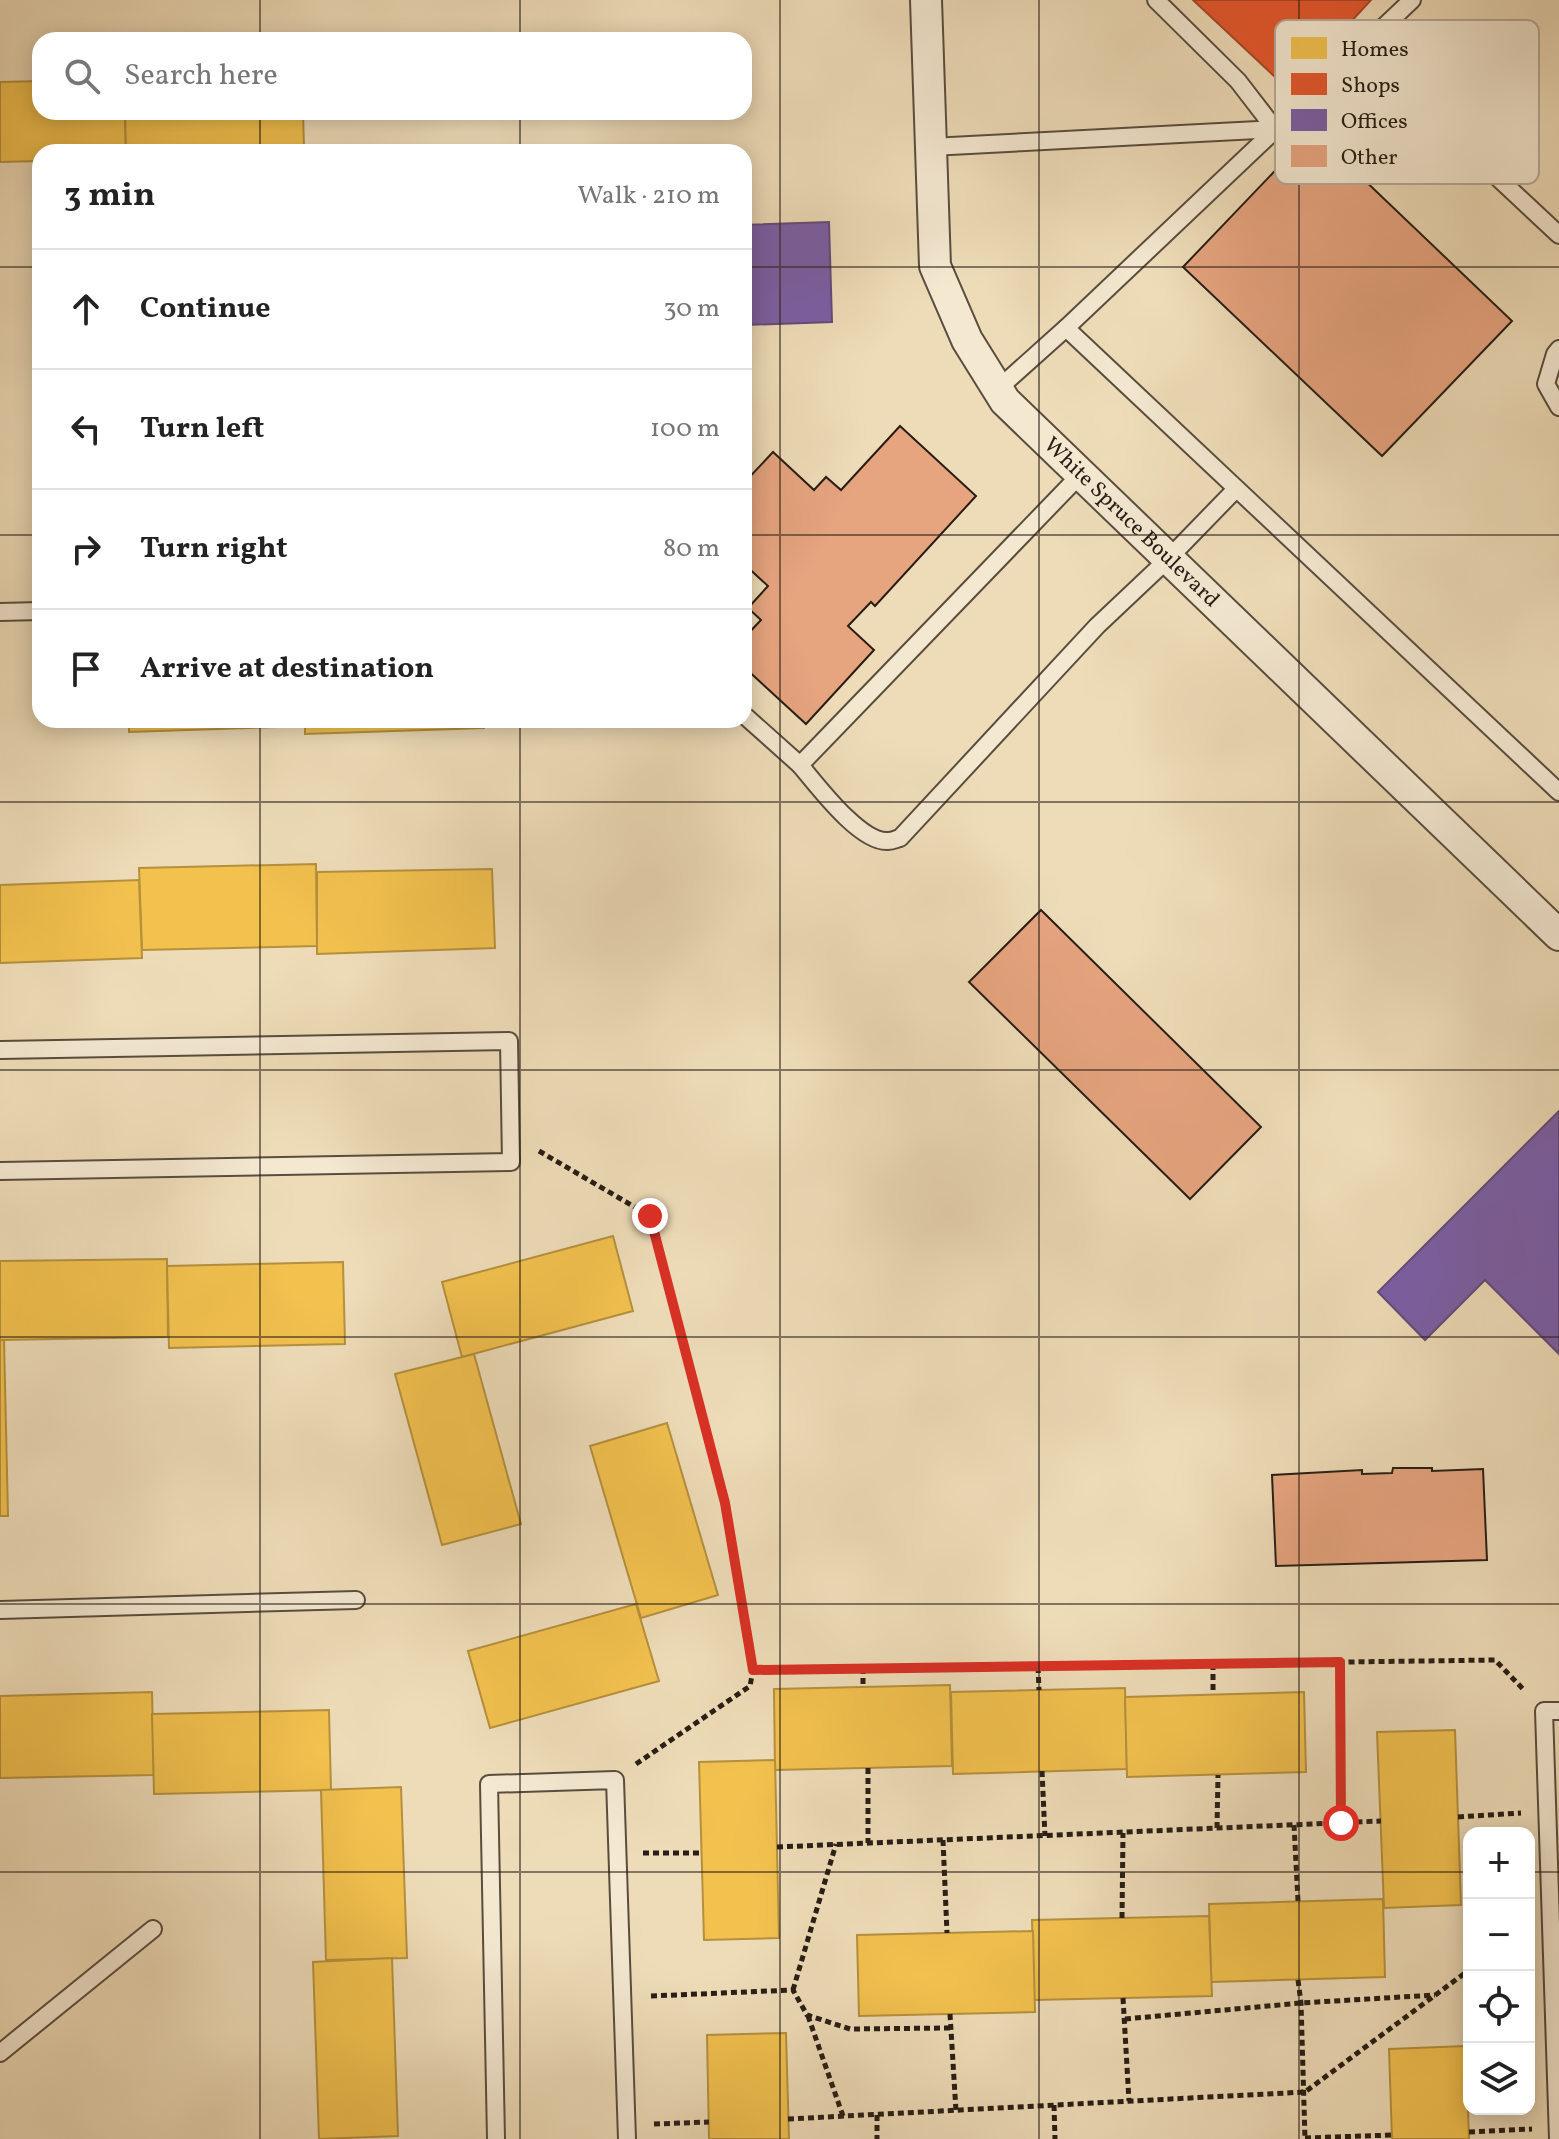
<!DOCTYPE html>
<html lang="en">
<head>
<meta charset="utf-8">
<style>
	body { margin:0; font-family:Vollkorn,serif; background:#f6f6f6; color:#222 }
	.controls { position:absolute; right:24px; bottom:24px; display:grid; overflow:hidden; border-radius:16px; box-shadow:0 4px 20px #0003 }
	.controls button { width:72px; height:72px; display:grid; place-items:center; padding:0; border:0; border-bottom:2px solid #e0e0e0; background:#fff; color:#222; font:40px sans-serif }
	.stop { position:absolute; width:24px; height:24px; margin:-18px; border:6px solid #d93025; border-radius:50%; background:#fff }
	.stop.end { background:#d93025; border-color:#fff; box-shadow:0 2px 8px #0008 }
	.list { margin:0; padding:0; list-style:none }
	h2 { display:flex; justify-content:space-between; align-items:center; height:104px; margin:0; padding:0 32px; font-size:34px }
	h2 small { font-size:26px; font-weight:400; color:#767676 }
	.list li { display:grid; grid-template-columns:52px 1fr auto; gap:24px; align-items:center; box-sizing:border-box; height:120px; padding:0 32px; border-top:2px solid #e0e0e0 }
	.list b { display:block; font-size:30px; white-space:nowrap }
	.list em { font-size:26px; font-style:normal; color:#767676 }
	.icon { flex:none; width:44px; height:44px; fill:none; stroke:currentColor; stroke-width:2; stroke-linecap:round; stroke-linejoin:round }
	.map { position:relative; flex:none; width:1559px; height:2139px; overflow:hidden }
	.search { position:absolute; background:#fff; box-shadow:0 4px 20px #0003; left:32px; top:32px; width:720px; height:88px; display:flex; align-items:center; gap:20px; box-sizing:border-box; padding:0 28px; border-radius:24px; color:#767676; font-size:30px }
	.panel { position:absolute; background:#fff; box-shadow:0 4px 20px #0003; left:32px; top:144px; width:720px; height:584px; border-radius:24px }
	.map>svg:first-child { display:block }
	.homes { fill:#f2c14e; stroke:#b5903d; stroke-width:2 }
	.shops { fill:#e4572e; stroke:#ab4626; stroke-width:2 }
	.offices { fill:#7b5ea7; stroke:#624a7b; stroke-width:2 }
	.building { fill:#e6a47f; stroke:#271d15; stroke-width:2 }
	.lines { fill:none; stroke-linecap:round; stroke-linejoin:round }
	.lane-casing { stroke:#594d3e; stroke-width:20 }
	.street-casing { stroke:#594d3e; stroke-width:34 }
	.path { stroke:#271d15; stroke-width:5; stroke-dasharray:6 4; stroke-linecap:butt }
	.lane { stroke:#f4e8d1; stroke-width:16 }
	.street { stroke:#f4e8d1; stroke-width:30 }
	.route { stroke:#d93025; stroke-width:10 }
	.grid { fill:none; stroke:#271d15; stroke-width:2; stroke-opacity:0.55 }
	.labels { text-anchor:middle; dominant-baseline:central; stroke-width:8; stroke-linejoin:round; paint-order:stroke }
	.street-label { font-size:22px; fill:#271d15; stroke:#f4e8d1 }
	.key { fill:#f4e8d1; stroke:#b6ab99; stroke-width:2 }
	.key-label { font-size:22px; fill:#271d15 }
</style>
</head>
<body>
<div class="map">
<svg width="1559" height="2139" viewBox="0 0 1559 2139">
	<rect width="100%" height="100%" fill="#eedcb8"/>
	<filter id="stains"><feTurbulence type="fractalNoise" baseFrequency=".0025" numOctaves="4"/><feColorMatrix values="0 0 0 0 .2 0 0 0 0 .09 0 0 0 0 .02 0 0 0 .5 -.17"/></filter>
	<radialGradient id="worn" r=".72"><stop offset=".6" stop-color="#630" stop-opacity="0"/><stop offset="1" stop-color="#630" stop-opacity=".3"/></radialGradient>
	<g class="homes">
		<polygon points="40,81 40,112 125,112 126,152 40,152 40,161 0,162 0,82"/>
		<polygon points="125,112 303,112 304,148 126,152"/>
		<polygon points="129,720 305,720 305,726 129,732"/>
		<polygon points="305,720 484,720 484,728 305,734"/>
		<polygon points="316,864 317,946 142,950 139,868"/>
		<polygon points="492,869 495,948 317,954 317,872"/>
		<polygon points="139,880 142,958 0,963 0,885"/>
		<polygon points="613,1236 633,1311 462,1357 442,1282"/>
		<polygon points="167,1259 168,1337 0,1340 0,1261"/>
		<polygon points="343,1262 345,1344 169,1348 167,1266"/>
		<polygon points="0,1340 4,1340 8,1516 0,1516"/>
		<polygon points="474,1354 521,1524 442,1545 395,1374"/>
		<polygon points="667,1423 718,1595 641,1618 590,1446"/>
		<polygon points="636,1604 659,1681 490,1728 468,1651"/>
		<polygon points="950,1685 952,1766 775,1770 774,1689"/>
		<polygon points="1125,1688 1127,1769 953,1774 951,1692"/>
		<polygon points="152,1692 154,1775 0,1778 0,1696"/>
		<polygon points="1304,1692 1306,1772 1127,1777 1125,1697"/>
		<polygon points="329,1710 331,1790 154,1794 152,1714"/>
		<polygon points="1455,1730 1461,1905 1384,1908 1377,1732"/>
		<polygon points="775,1760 779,1938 704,1940 699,1762"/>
		<polygon points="401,1787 407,1958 326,1960 321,1790"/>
		<polygon points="1383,1899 1385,1977 1211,1982 1209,1904"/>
		<polygon points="1209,1916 1212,1996 1034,2000 1032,1920"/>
		<polygon points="1033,1931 1035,2012 859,2016 857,1935"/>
		<polygon points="392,1958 398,2136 319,2139 313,1962"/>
		<polygon points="786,2033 789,2139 709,2139 707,2035"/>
		<polygon points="1466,2046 1469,2139 1392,2139 1389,2049"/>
	</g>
	<polygon class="shops" points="1193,0 1371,0 1303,74 1275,77"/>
	<g class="offices">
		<polygon points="829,222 832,322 744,325 744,225"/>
		<polygon points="1559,1111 1559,1354 1485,1280 1425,1340 1378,1292"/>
	</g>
	<g class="building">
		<polygon points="1313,131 1512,321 1382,456 1183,267"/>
		<polygon points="900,426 976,496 875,606 871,602 848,626 874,650 806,724 744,667 744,638 761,620 748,608 768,586 744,564 744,483 773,452 814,490 826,477 841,490"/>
		<polygon points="1041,910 1261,1127 1190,1199 969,982"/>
		<polygon points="1393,1468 1432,1468 1432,1471 1483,1469 1487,1560 1276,1566 1272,1475 1362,1470 1362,1474 1392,1473"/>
	</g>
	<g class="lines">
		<g class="lane-casing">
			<g id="lane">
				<polyline points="1360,49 1559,235"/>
				<polyline points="931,147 1275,129 1238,81 1156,0"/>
				<polyline points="1066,328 1412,0"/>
				<polyline points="1559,349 1555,354 1546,384 1559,407"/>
				<polyline points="998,389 1066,328 1559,792"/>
				<polyline points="0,612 40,611"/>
				<polyline points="744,715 800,765 1081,474"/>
				<path d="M800 765C817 785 860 843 888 841 893 841 896 839 900 838L1097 626 1168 559 1236 489"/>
				<polyline points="0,1050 509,1041 511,1162 0,1171"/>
				<polyline points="0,1610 356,1600"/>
				<polyline points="0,2053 153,1929"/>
				<polyline points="496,2139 489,1784 615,1780 627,2139"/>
				<polyline points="1558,2139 1544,1711 1559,1711"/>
			</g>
		</g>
		<g class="street-casing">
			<g id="street">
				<path id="s1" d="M926 0 935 266 967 340 1005 401 1559 935"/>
			</g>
		</g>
		<g class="path">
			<polyline points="539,1151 650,1216 725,1503 753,1670"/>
			<polyline points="1340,1662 1341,1823"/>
			<polyline points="1213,1664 1213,1694"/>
			<polyline points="1038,1667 1039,1690"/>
			<polyline points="863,1668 863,1687"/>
			<polyline points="636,1764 750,1686 753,1670 1495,1660 1524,1690"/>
			<polyline points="868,1768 868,1843"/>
			<polyline points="1042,1771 1045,1836"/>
			<polyline points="1458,1817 1521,1813"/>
			<polyline points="1294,1825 1298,1901"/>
			<polyline points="1217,1828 1218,1775"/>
			<polyline points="943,1840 947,1933"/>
			<polyline points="777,1847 1381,1821"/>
			<polyline points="643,1853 702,1853"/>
			<polyline points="1122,1918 1123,1833"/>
			<polyline points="1298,1980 1301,2003 1305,2139"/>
			<polyline points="793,1990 836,1844"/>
			<polyline points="651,1996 793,1990 807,2015 850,2029 951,2028"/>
			<polyline points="1123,1998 1129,2101"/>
			<polyline points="950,2014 956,2111"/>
			<polyline points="808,2016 843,2116"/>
			<polyline points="1125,2019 1301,2003 1435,1995"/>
			<polyline points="1054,2105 1055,2139"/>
			<polyline points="877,2115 877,2139"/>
			<polyline points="788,2119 1305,2092 1469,1970"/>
			<polyline points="654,2124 709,2122"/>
			<polyline points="1469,2132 1532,2129"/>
			<polyline points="1305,2138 1392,2135"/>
		</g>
		<use href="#lane" class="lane"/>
		<use href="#street" class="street"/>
	</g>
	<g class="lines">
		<polyline class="route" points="650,1216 725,1503 753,1670 1340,1662 1341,1823"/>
	</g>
	<path class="grid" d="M260 0V40M520 0V40M780 0V2139M1039 0V2139M1299 0V2139M260 112V152M520 112V152M0 267H40M744 267H1559M0 535H40M744 535H1559M260 720V2139M520 720V2139M0 802H1559M0 1070H1559M0 1337H1559M0 1604H1559M0 1872H1469M1529 1872H1559"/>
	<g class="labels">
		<g class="street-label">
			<text stroke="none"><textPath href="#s1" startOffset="594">White Spruce Boulevard</textPath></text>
		</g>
	</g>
	<rect x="1275" y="20" width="264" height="164" rx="12" class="key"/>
	<rect x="1291" y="37" width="36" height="22" fill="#f2c14e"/>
	<rect x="1291" y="73" width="36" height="22" fill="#e4572e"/>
	<rect x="1291" y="109" width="36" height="22" fill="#7b5ea7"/>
	<rect x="1291" y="145" width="36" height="22" fill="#e6a47f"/>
	<g class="key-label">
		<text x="1341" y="56">Homes</text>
		<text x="1341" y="92">Shops</text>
		<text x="1341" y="128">Offices</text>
		<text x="1341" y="164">Other</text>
	</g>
	<rect width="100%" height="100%" filter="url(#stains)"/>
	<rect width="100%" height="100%" fill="url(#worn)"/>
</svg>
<div class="controls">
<button>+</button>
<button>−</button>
<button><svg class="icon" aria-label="locate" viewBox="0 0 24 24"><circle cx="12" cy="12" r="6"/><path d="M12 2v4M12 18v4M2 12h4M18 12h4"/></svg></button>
<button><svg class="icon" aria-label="layers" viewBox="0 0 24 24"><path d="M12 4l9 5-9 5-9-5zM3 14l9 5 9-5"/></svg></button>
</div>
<div class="stop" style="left:1341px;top:1823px"></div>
<div class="stop end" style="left:650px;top:1216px"></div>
<div class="search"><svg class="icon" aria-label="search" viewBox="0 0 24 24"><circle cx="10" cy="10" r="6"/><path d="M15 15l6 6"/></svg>Search here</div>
<section class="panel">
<h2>3 min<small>Walk · 210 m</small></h2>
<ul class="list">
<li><svg class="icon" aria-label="ahead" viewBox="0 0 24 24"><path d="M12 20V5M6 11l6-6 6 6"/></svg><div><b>Continue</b></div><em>30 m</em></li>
<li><svg class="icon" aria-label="left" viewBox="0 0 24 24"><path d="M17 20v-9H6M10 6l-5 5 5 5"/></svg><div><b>Turn left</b></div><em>100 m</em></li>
<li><svg class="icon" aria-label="right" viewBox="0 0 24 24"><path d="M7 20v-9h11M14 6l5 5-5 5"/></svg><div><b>Turn right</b></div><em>80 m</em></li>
<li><svg class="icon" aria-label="arrive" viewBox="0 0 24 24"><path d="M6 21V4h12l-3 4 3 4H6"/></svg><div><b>Arrive at destination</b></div></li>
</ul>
</section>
</div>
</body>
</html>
